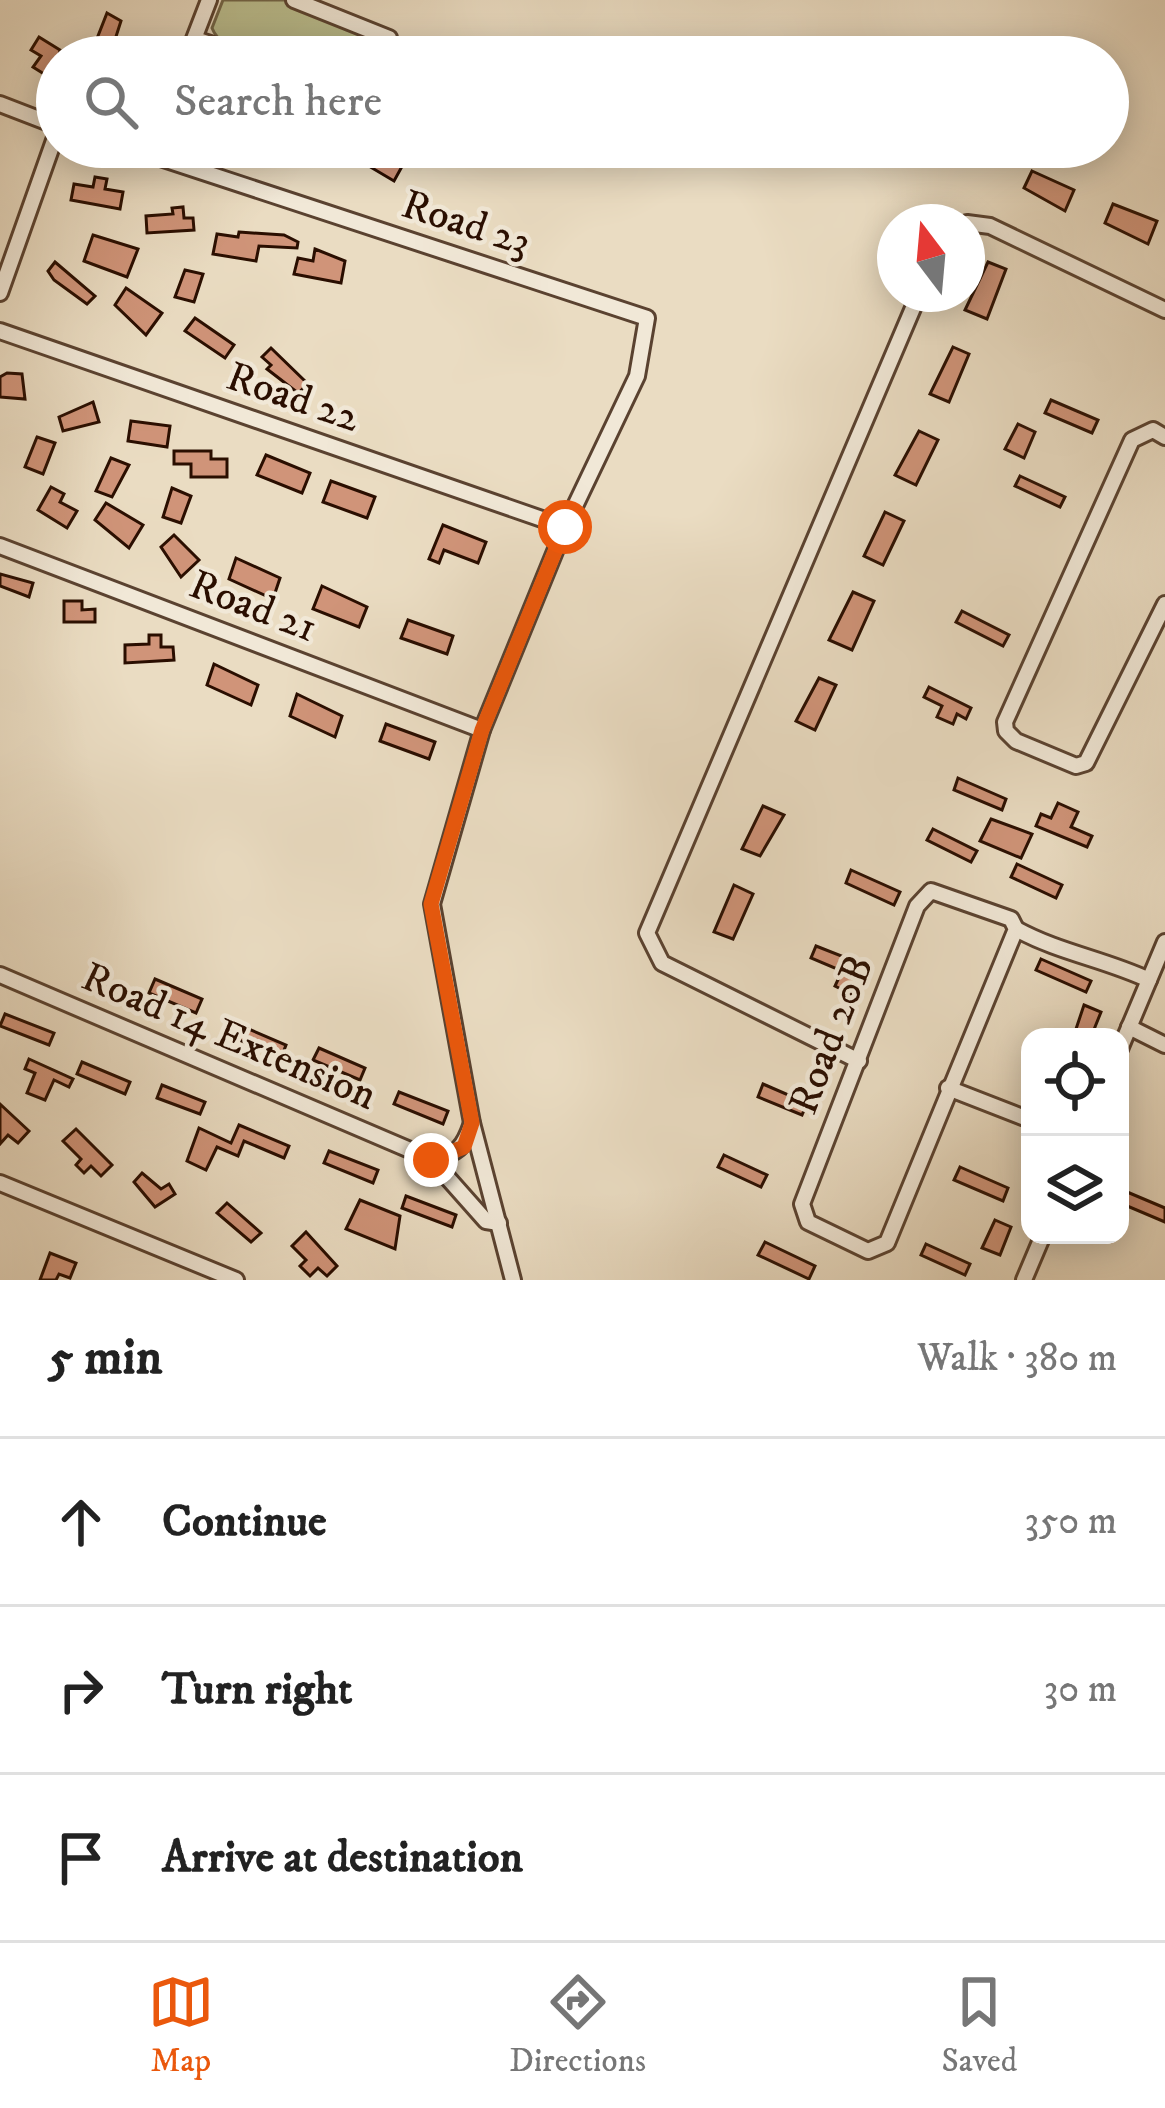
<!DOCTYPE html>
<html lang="en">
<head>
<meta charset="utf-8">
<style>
	body { margin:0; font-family:"IM FELL DW Pica",serif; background:#f6f6f6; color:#222 }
	.controls { position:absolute; right:36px; bottom:36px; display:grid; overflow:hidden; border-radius:24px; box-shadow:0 6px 30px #0003 }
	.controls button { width:108px; height:108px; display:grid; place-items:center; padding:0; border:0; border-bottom:3px solid #e0e0e0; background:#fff; color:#222; font:60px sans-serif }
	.compass { position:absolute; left:877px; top:204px; width:108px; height:108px; border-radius:50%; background:#fff; box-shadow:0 6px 30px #0003; rotate:344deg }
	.stop { position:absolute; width:36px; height:36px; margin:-27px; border:9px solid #ea580c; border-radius:50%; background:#fff }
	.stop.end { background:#ea580c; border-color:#fff; box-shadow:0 3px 12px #0008 }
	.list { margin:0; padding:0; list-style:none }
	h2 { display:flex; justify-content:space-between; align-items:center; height:156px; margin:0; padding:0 48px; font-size:51px }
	h2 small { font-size:39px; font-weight:400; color:#767676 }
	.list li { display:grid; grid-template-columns:78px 1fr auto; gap:36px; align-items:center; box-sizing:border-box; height:168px; padding:0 48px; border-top:3px solid #e0e0e0 }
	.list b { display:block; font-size:45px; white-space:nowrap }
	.list em { font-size:39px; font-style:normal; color:#767676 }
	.icon { flex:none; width:66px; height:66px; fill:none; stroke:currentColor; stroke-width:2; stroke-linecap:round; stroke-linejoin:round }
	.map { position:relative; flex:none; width:1165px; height:1280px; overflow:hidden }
	.search { position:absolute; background:#fff; box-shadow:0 6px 30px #0003; left:36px; right:36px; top:36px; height:132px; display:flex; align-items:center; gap:30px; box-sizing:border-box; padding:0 42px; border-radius:66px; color:#767676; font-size:45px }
	.sheet { height:660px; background:#fff }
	nav { display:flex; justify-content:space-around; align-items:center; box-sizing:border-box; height:168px; border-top:3px solid #e0e0e0; background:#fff; font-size:33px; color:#767676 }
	nav a { display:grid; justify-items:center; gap:6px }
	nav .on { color:#ea580c }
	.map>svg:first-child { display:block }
	.green { fill:#bbbf90; stroke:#726648; stroke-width:3 }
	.building { fill:#d09479; stroke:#2a0e00; stroke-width:3 }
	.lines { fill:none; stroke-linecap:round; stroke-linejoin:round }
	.street-casing { stroke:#5a4230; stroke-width:20 }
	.street { stroke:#f1e8d7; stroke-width:14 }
	.route { stroke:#ea580c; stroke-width:15 }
	.labels { text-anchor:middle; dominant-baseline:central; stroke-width:9; stroke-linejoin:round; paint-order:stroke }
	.street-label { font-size:42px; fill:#2a0e00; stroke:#f1e8d7 }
</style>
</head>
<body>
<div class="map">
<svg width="1165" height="1280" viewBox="0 0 1165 1280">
	<rect width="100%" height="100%" fill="#eadcc2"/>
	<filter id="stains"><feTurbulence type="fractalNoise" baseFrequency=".00167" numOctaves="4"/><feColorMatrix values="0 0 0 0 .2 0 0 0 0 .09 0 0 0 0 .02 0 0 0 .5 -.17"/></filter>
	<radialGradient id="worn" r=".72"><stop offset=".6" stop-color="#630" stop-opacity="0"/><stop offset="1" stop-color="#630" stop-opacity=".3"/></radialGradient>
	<path class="green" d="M223 0H294L389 38 393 57C350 57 229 73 212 28Z"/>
	<g class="building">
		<polygon points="107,13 121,21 112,49 96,41"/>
		<polygon points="39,37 60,50 57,71 49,66 44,74 33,67 41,56 31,50"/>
		<polygon points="370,147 405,161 394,181 362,162"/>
		<polygon points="1032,171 1074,190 1065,211 1024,188"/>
		<polygon points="95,177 107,179 105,189 123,192 120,209 71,200 74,184 93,187"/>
		<polygon points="1113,204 1157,221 1148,244 1105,223"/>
		<polygon points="183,207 184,218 193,218 194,230 147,233 146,216 173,214 172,208"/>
		<polygon points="239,232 284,235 298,242 297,248 259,246 256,261 213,254 217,234 238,237"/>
		<polygon points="93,235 138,249 127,277 84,261"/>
		<polygon points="315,249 345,261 341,283 294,274 298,258 313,261"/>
		<polygon points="55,262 95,296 87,304 54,280 48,271"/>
		<polygon points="988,262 1006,269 987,319 965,310"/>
		<polygon points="185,270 203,274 194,302 175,297"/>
		<polygon points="126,288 162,313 146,335 115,305"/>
		<polygon points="195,318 234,345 225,358 185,331"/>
		<polygon points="953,347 969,354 949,402 930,394"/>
		<polygon points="271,348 308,384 298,393 267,369 271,365 262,357"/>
		<polygon points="7,373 22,374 25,399 0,397 0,377"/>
		<polygon points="1051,400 1098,420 1092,433 1045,413"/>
		<polygon points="93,402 99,422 63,431 59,417"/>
		<polygon points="131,421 170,426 167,447 128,441"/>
		<polygon points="1018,424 1035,432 1024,458 1005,449"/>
		<polygon points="919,431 938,440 916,485 895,475"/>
		<polygon points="37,437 55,443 43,474 25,467"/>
		<polygon points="174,451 211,451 211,459 227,459 227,477 191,477 191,464 174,464"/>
		<polygon points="266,455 310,473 302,493 257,475"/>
		<polygon points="111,458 129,465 112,497 96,491"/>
		<polygon points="1020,476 1065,497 1060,507 1015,486"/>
		<polygon points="331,481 375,497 367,518 323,502"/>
		<polygon points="51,487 64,494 60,502 77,511 67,528 38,510"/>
		<polygon points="172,488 191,496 181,523 163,517"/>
		<polygon points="106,503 143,525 129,548 95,520"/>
		<polygon points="885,512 904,521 883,565 864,556"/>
		<polygon points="443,525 486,542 478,563 444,550 439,563 429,559"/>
		<polygon points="174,535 199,560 181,577 161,547"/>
		<polygon points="236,558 280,578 273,599 229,579"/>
		<polygon points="0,574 33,583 29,597 0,586"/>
		<polygon points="322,586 367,607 359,627 313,609"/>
		<polygon points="853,592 874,601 852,650 829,640"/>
		<polygon points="64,601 82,601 82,610 95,609 95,622 64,622"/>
		<polygon points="962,611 1009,635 1003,646 956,622"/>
		<polygon points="408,620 453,636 447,654 401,638"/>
		<polygon points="149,635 161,635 161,647 173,647 174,660 125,663 125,645 149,644"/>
		<polygon points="214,664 258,685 251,705 207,685"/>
		<polygon points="819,678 836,685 815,730 796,721"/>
		<polygon points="929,687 971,708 966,719 957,714 953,724 937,717 942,706 924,697"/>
		<polygon points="297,694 342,716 335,737 290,716"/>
		<polygon points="386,724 435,742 429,759 380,741"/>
		<polygon points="958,778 1006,799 1002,810 954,790"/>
		<polygon points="1058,803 1078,812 1071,827 1092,836 1087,847 1036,826 1041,814 1051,818"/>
		<polygon points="763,806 784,815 760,856 742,849"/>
		<polygon points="991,819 1032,834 1021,858 980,841"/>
		<polygon points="933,829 977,851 971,862 927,840"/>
		<polygon points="1017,864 1062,885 1056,898 1011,877"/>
		<polygon points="851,870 900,892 894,905 846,883"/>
		<polygon points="734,885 753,894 733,939 714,932"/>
		<polygon points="816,946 862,964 851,994 835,986 842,971 811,958"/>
		<polygon points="1041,959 1091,981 1086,992 1036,970"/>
		<polygon points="155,979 202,999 196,1013 149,993"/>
		<polygon points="1084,1005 1101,1012 1091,1037 1074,1035"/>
		<polygon points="5,1014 54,1033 49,1045 0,1026"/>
		<polygon points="237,1024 286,1045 281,1058 232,1037"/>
		<polygon points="319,1048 365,1068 360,1080 313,1060"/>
		<polygon points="29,1059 73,1079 69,1087 54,1080 45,1100 27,1093 35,1073 25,1069"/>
		<polygon points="82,1062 130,1082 125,1094 77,1074"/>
		<polygon points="763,1084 807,1103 802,1115 758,1097"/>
		<polygon points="162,1085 205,1102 200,1114 157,1098"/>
		<polygon points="399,1092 448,1111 443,1124 394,1104"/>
		<polygon points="0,1104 29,1131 18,1143 8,1135 0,1144"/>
		<polygon points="239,1125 289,1146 284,1158 244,1141 238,1156 217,1147 206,1170 187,1161 199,1128 231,1143"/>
		<polygon points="76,1129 112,1165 101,1176 91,1166 84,1173 76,1165 81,1159 63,1141"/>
		<polygon points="329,1151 378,1170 373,1183 324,1163"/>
		<polygon points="724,1155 767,1175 761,1187 718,1167"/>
		<polygon points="960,1167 1008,1188 1003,1201 954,1180"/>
		<polygon points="142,1173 161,1189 169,1184 175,1194 155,1207 134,1182"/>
		<polygon points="1120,1189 1165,1208 1165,1222 1120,1203"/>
		<polygon points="406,1196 456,1215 452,1227 402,1208"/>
		<polygon points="360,1200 400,1216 395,1249 346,1229"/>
		<polygon points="227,1203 261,1233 251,1242 217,1213"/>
		<polygon points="995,1220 1011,1227 1000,1255 982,1248"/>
		<polygon points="306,1232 337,1266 327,1276 318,1268 310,1276 300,1266 306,1260 292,1246"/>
		<polygon points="765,1242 815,1266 809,1279 758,1255"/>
		<polygon points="926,1244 970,1264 965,1275 921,1255"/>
		<polygon points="50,1253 76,1263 70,1278 59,1274 56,1280 40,1280"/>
	</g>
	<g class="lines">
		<g class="street-casing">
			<g id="street">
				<polyline points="294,0 389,38 393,57"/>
				<polyline points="195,39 250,57"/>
				<polyline points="187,57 209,0"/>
				<polyline points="0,104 57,126"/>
				<polyline points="127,147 647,318 637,376 565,527 482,730 432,904 472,1123 513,1280"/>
				<polyline points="967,223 990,226 1165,310"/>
				<polyline points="0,293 57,132"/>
				<polyline points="0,331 565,527"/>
				<polyline points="1165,437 1153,430 1132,440 1005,722 1006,731 1016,741 1076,766 1086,763 1165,604"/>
				<polyline points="0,546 482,730"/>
				<polygon points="931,891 1011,919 1016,929 887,1243 868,1251 808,1222 802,1204 917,906"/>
				<path d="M1016 929C1060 953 1104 959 1149 980"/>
				<polyline points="0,975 431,1159 486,1221 499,1223"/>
				<polyline points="1129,1027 1165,1045"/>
				<polyline points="1120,1049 1165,942"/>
				<polyline points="859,1061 662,963 647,933 919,294"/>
				<polyline points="948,1088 1030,1120"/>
				<path d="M431 1159C458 1154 463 1149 472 1123"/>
				<polyline points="0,1183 236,1280"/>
				<polyline points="1024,1280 1043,1235"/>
			</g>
		</g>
		<use href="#street" class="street"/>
	</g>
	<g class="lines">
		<polyline class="route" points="431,1160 464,1147 472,1123 431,904 482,730 565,527"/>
	</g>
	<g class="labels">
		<g class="street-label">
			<text transform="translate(466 224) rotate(18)">Road 23</text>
			<text transform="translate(293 398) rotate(19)">Road 22</text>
			<text transform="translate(253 607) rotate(21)">Road 21</text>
			<text transform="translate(832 1035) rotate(-69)">Road 20B</text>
			<text transform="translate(229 1037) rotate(23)">Road 14 Extension</text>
		</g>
	</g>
	<rect width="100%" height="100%" filter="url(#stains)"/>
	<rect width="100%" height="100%" fill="url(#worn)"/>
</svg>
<div class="controls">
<button><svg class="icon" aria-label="locate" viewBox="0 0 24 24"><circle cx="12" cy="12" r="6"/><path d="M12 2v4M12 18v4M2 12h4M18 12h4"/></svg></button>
<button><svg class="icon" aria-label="layers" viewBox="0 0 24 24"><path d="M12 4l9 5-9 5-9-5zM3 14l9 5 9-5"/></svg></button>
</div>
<svg class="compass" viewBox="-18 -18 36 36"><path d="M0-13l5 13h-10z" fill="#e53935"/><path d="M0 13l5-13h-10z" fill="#767676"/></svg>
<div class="stop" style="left:565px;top:527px"></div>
<div class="stop end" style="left:431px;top:1160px"></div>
<div class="search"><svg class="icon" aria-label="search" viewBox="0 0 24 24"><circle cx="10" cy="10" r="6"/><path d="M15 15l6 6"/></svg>Search here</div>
</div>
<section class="sheet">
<h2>5 min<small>Walk · 380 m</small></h2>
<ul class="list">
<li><svg class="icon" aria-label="ahead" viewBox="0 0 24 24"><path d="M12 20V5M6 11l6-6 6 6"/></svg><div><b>Continue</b></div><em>350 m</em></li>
<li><svg class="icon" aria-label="right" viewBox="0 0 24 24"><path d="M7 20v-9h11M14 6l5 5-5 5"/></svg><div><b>Turn right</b></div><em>30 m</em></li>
<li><svg class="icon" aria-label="arrive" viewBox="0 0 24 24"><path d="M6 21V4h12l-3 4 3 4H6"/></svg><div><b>Arrive at destination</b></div></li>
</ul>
</section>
<nav>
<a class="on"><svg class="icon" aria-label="map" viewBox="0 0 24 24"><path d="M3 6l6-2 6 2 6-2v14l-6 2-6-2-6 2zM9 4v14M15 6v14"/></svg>Map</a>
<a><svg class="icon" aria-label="directions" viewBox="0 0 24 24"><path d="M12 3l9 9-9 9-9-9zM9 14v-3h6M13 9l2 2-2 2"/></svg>Directions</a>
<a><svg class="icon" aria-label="saved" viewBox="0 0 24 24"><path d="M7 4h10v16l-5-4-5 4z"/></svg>Saved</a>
</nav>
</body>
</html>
